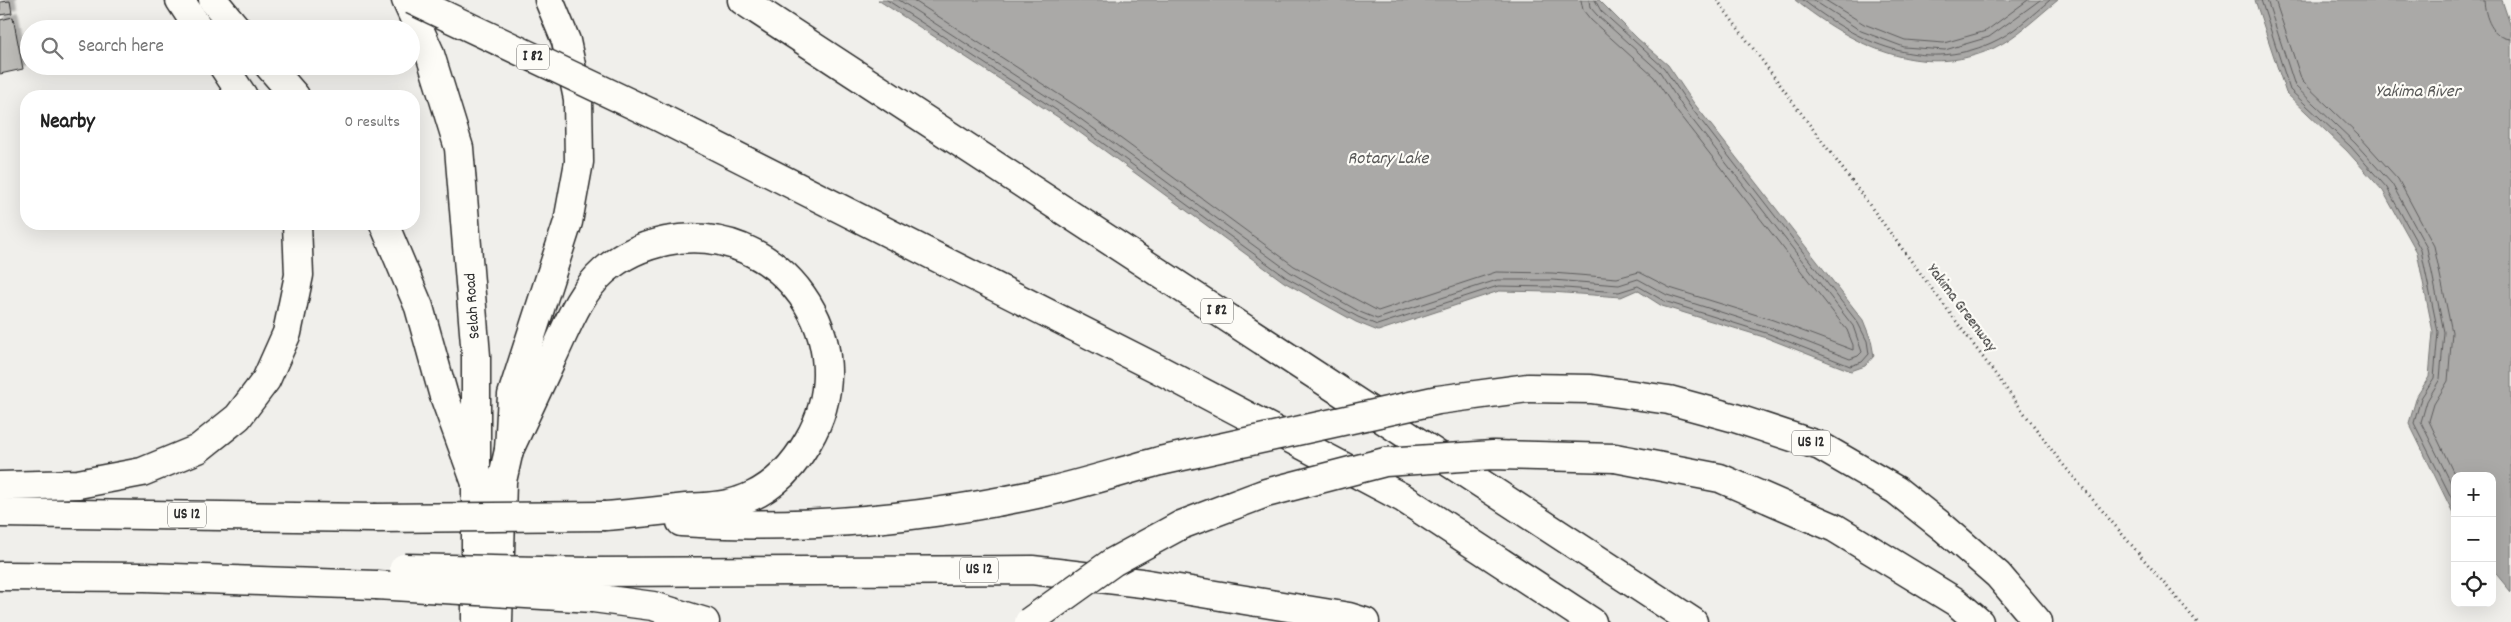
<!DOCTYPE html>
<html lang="en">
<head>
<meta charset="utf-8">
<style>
	body { margin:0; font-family:Dekko,sans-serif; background:#f2f2f2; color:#222 }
	.controls { position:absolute; right:15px; bottom:15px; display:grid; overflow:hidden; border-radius:10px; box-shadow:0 5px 20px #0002 }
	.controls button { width:45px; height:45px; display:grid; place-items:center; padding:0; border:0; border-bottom:1px solid #e0e0e0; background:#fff; color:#222; font:25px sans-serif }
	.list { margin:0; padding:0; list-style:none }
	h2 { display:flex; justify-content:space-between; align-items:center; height:65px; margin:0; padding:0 20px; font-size:21px }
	h2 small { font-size:16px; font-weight:400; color:#767676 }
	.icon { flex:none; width:28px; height:28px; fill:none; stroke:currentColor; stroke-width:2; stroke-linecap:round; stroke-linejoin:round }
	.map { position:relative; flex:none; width:2511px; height:622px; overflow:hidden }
	.search { position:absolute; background:#fff; box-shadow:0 5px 20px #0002; left:20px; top:20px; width:400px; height:55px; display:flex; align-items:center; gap:12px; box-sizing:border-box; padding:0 18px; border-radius:28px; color:#767676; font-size:19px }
	.panel { position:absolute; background:#fff; box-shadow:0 5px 20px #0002; left:20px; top:90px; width:400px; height:140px; border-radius:20px }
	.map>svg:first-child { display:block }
	.water { fill:#aaa9a7; stroke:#777775 }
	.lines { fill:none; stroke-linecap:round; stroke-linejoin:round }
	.shore { stroke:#5e5d5d; stroke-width:1 }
	.building { fill:#bdbcb8; stroke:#2b2b2b; filter:url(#shadow) }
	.secondary-casing { stroke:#2b2b2b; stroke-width:31 }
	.motorway-casing { stroke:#2b2b2b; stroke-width:31 }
	.path { stroke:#2b2b2b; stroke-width:3; stroke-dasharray:1 4; stroke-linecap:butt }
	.secondary { stroke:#fdfcf7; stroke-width:28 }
	.motorway { stroke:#fdfcf7; stroke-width:28 }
	.motorway-bridge-casing { stroke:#2b2b2b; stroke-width:31; stroke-linecap:butt }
	.motorway-bridge { stroke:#fdfcf7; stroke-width:28 }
	.labels { text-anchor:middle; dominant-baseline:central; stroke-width:4.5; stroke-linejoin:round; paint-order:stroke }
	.shield { fill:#fdfcf7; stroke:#6a6a68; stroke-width:1 }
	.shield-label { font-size:15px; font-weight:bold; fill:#2b2b2b }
	.street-label { font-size:16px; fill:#2b2b2b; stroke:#fdfcf7 }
	.water-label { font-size:18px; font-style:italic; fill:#575756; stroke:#fdfcf7 }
</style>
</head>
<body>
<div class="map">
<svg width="2511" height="622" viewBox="0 0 2511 622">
	<defs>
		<filter id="shadow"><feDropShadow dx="4.5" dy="-4.5" stdDeviation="1" flood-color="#0004"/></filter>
	</defs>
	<rect width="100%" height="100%" fill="#f0efeb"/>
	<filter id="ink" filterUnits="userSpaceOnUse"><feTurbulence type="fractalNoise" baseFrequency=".02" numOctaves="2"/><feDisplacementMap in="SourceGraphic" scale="10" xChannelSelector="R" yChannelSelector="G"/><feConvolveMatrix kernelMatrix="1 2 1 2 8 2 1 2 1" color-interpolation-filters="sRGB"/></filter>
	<g filter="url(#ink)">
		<g class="water">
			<polygon points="878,0 1599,0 1638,39 1668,65 1693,102 1863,320 1871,340 1874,356 1865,366 1851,371 1767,338 1662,306 1637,290 1621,297 1551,292 1499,291 1378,331 1356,322 1284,282 1064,121"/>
			<path d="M1795 0H2058C2038 16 2017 37 1994 48 1922 81 1852 45 1795 0Z"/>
			<polygon points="2255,0 2502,0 2511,27 2511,592 2492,569 2492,476 2455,476 2455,517 2409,423 2417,396 2429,377 2433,332 2417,252 2383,191 2347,151 2286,93"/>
		</g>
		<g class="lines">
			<g class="shore">
				<polyline points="887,0 1067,117 1287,278 1358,317 1377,325 1498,286 1551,287 1619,292 1638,286 1664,301 1769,334 1850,366 1862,362 1869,354 1867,341 1858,323 1689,105 1664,68 1601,11 1595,0"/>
				<polyline points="899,0 1071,112 1290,272 1360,312 1377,319 1497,280 1552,280 1619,285 1638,279 1667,295 1771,328 1850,359 1858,356 1862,352 1853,326 1684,109 1660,72 1597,15 1590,7 1589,0"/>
				<polyline points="913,0 1075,105 1294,266 1378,311 1496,272 1552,273 1617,278 1639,272 1670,288 1773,320 1853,350 1853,345 1847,330 1678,113 1654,77 1591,20 1583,10 1581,0"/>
				<path d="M1803 0C1858 43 1923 73 1991 43 2012 34 2032 15 2050 0"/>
				<polyline points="1813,0 1861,31 1904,47 1945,50 1989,37 2040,0"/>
				<polyline points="1825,0 1864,24 1905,40 1944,43 1986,31 2028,0"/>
				<polyline points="2261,0 2290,90 2351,147 2387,188 2421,250 2438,332 2434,378 2421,398 2414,423 2455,505"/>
				<polyline points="2267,0 2295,86 2355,143 2392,184 2427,248 2444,332 2440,379 2427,401 2421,422 2455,491"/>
				<polyline points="2275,0 2302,81 2360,137 2398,179 2434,246 2452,332 2448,381 2434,404 2429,421 2455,476"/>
				<path d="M2484 0C2485 17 2492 38 2511 39"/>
			</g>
		</g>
		<g class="building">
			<polygon points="10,1 12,13 0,15 0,2"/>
			<polygon points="13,17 23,69 0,74 0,20"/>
		</g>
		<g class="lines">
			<g class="secondary-casing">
				<polyline id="secondary" points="406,0 429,51 459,148 476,356 476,622"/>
			</g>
			<g class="motorway-casing">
				<g id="motorway">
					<polyline points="180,0 199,29"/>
					<polyline points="213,0 237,29"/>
					<polyline points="742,0 1693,622"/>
					<polyline points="223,66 243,96"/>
					<polyline points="269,66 295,96"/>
					<polyline points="655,115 1158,369 1403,498 1592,622"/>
					<polyline points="384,224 419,307 443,393 477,486"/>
					<polyline points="1528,388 1591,389 1669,400 1735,418 1820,446 1896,490 1944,528 1998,575 2038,622"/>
					<path d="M509 450C523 420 538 389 552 358 567 327 578 294 604 271 622 255 642 246 666 241 780 219 867 341 808 441 792 469 771 491 739 501 722 507 703 507 686 508 659 511 632 514 605 516"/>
					<polyline points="1615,458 1720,478 1835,528 1956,602 1979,622"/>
					<polyline points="0,486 78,484 142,472 198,449 238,417 266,380 287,333 299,275 297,224"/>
					<polyline points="0,513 374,518"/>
					<path d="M681 522C802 530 928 518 1046 492 1085 483 1122 471 1160 461"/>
					<polyline points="589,572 1032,570 1142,583 1349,617 1365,622"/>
					<polyline points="0,576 145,577 376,585"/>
					<polyline points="593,598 653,606 705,622"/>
					<polyline points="498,622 502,481 509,450 512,395 568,222 579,162 578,99 566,41 549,0"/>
				</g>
			</g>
			<polyline class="path" points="1717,0 2060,461 2197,622"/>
			<use href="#secondary" class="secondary"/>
			<use href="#motorway" class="motorway"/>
			<g class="motorway-bridge-casing">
				<g id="motorway-bridge">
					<polyline points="412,0 655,115"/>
					<polyline points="1160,461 1438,400 1528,388"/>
					<polyline points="374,518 605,516"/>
					<polyline points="404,568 589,572"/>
					<polyline points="376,585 593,598"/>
					<polyline points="1029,622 1113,562 1181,525 1266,493 1385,462 1493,455 1615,458"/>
				</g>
			</g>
			<use href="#motorway-bridge" class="motorway-bridge"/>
		</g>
	</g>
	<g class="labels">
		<g class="shield">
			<rect x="517" y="44.5" width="32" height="25" rx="4"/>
			<rect x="1201" y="298.5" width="32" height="25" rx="4"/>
			<rect x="1792" y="430.5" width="38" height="25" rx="4"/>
			<rect x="168" y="502.5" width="38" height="25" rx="4"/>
			<rect x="960" y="557.5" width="38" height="25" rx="4"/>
		</g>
		<g class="shield-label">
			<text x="533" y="57">I 82</text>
			<text x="1217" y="311">I 82</text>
			<text x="1811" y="443">US 12</text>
			<text x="187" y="515">US 12</text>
			<text x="979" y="570">US 12</text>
		</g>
		<g class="street-label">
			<text transform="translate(473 306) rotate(-94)">Selah Road</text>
			<text transform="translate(1962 308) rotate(53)">Yakima Greenway</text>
		</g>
		<g class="water-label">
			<text x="2418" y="92">Yakima River</text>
			<text x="1388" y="159">Rotary Lake</text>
		</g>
	</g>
</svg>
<div class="controls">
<button>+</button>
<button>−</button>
<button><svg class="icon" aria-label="locate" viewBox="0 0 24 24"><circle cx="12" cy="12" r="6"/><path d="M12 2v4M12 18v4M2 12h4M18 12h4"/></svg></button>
</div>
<div class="search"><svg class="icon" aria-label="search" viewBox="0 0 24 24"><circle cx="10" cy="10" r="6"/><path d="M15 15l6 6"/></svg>Search here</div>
<section class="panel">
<h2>Nearby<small>0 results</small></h2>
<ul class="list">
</ul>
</section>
</div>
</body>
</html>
